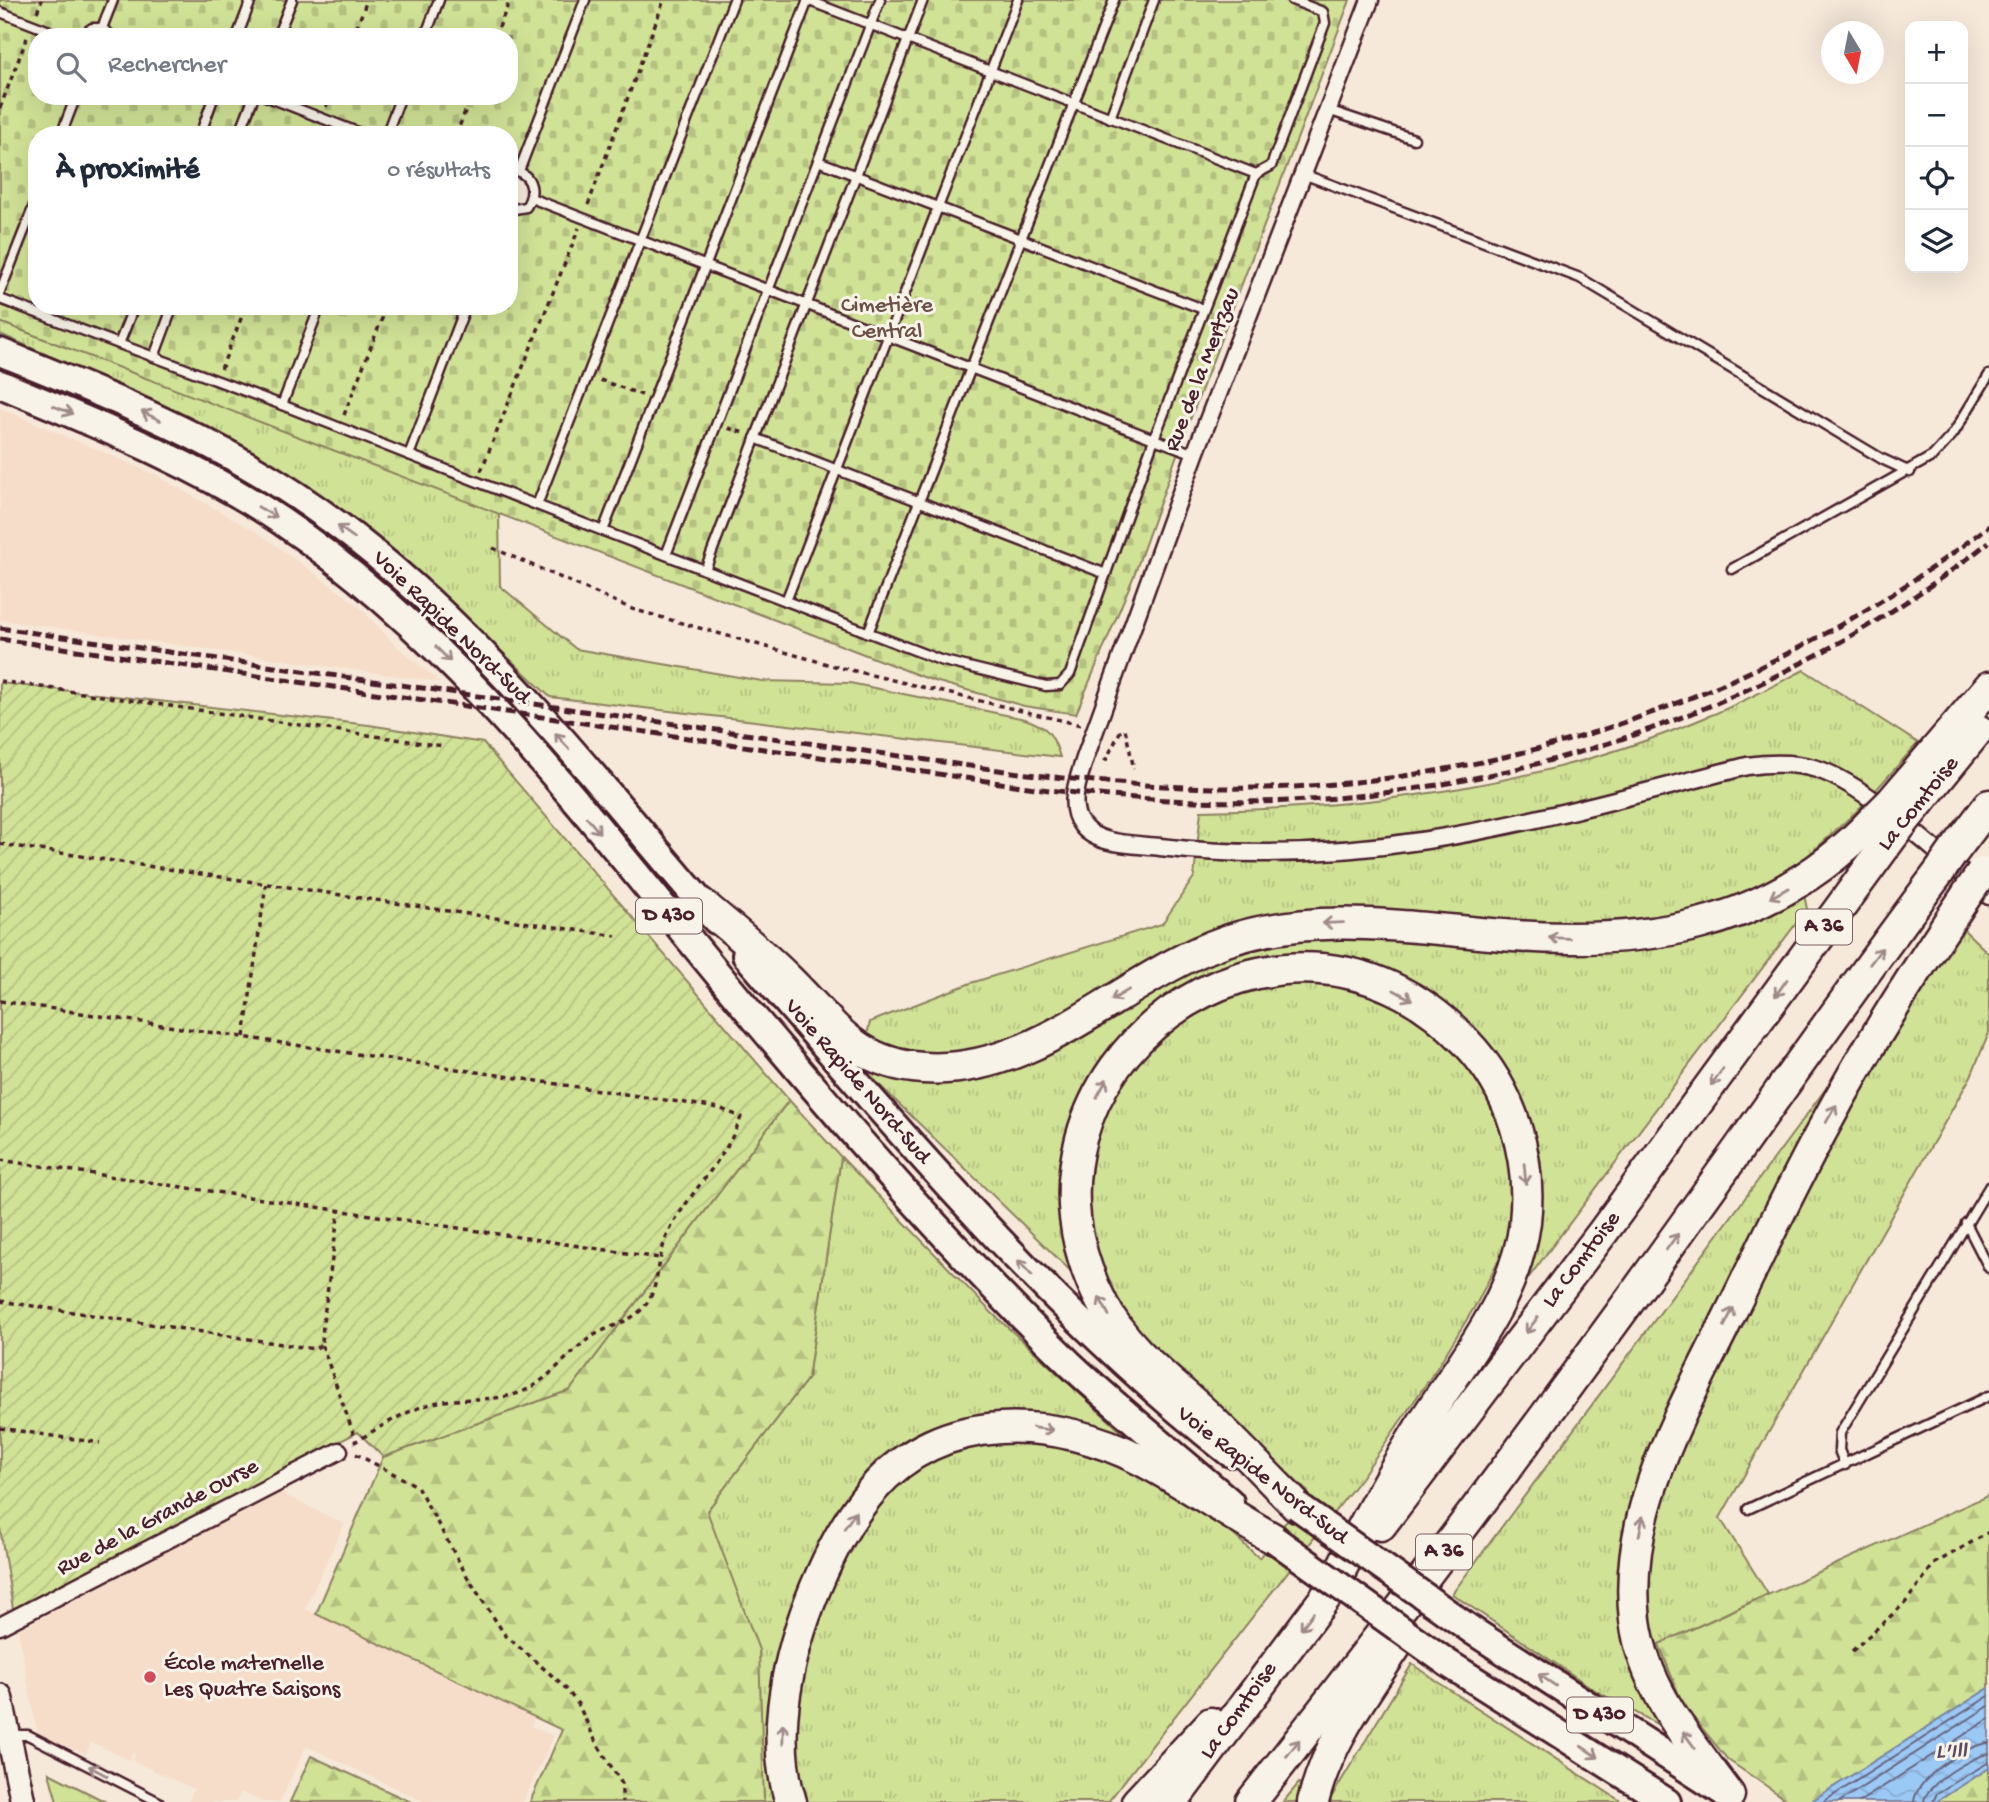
<!DOCTYPE html>
<html lang="fr">
<head>
<meta charset="utf-8">
<style>
	body { margin:0; font-family:"Gochi Hand",sans-serif; background:#f6f6f7; color:#1f2937 }
	.controls { position:absolute; right:21px; top:21px; display:grid; overflow:hidden; border-radius:14px; box-shadow:0 7px 28px #0002 }
	.controls button { width:63px; height:63px; display:grid; place-items:center; padding:0; border:0; border-bottom:2px solid #e0e1e3; background:#fff; color:#1f2937; font:35px sans-serif }
	.compass { position:absolute; left:1821px; top:21px; width:63px; height:63px; border-radius:50%; background:#fff; box-shadow:0 7px 28px #0002; rotate:170deg }
	.list { margin:0; padding:0; list-style:none }
	h2 { display:flex; justify-content:space-between; align-items:center; height:91px; margin:0; padding:0 28px; font-size:30px }
	h2 small { font-size:23px; font-weight:400; color:#747a83 }
	.icon { flex:none; width:38px; height:38px; fill:none; stroke:currentColor; stroke-width:2; stroke-linecap:round; stroke-linejoin:round }
	.map { position:relative; flex:none; width:1989px; height:1802px; overflow:hidden }
	.search { position:absolute; background:#fff; box-shadow:0 7px 28px #0002; left:28px; top:28px; width:490px; height:77px; display:flex; align-items:center; gap:18px; box-sizing:border-box; padding:0 24px; border-radius:28px; color:#747a83; font-size:26px }
	.panel { position:absolute; background:#fff; box-shadow:0 7px 28px #0002; left:28px; top:126px; width:490px; height:189px; border-radius:28px }
	.map>svg:first-child { display:block }
	.built { fill:#f5ddc9 }
	.grass { fill:url(#grass-tufts); stroke:#8d8060; stroke-width:2 }
	.forest { fill:url(#forest-firs); stroke:#8d8060; stroke-width:2 }
	.cemetery { fill:url(#cemetery-stones); stroke:#8d8060; stroke-width:2; fill-rule:evenodd }
	.garden { fill:url(#garden-furrows); stroke:#8d8060; stroke-width:2 }
	.water { fill:url(#water-waves); stroke:#7b85a5; stroke-width:2 }
	.lines { fill:none; stroke-linecap:round; stroke-linejoin:round }
	.shore { stroke:#6a637c; stroke-width:2 }
	.service-casing { stroke:#4a1f2b; stroke-width:13 }
	.minor-casing { stroke:#4a1f2b; stroke-width:21 }
	.secondary-casing { stroke:#4a1f2b; stroke-width:28 }
	.trunk-casing { stroke:#4a1f2b; stroke-width:32 }
	.motorway-casing { stroke:#4a1f2b; stroke-width:35 }
	.path { stroke:#4a1f2b; stroke-width:3.5; stroke-dasharray:5 5; stroke-linecap:butt }
	.service { stroke:#f7f3e8; stroke-width:8 }
	.minor { stroke:#f7f3e8; stroke-width:16 }
	.secondary { stroke:#f7f3e8; stroke-width:23 }
	.trunk { stroke:#f7f3e8; stroke-width:26 }
	.motorway { stroke:#f7f3e8; stroke-width:30 }
	.rail { stroke:#4a1f2b; stroke-width:5; stroke-dasharray:10 5; stroke-linecap:butt }
	.trunk-bridge-casing { stroke:#4a1f2b; stroke-width:32; stroke-linecap:butt }
	.motorway-bridge-casing { stroke:#4a1f2b; stroke-width:35; stroke-linecap:butt }
	.trunk-bridge { stroke:#f7f3e8; stroke-width:26 }
	.motorway-bridge { stroke:#f7f3e8; stroke-width:30 }
	.oneway { stroke:#a0898a }
	.poi-dot { fill:#d1495b; stroke:#f7f3e8; stroke-width:2.5 }
	.labels { text-anchor:middle; dominant-baseline:central; stroke-width:6; stroke-linejoin:round; paint-order:stroke }
	.shield { fill:#f7f3e8; stroke:#7e5f64; stroke-width:2 }
	.shield-label { font-size:21px; font-weight:bold; fill:#4a1f2b }
	.park-label { font-size:23px; fill:#6c5046; stroke:#f7f3e8 }
	.street-label { font-size:23px; fill:#4a1f2b; stroke:#f7f3e8 }
	.poi-label { font-size:23px; fill:#4a1f2b; stroke:#f7f3e8; text-anchor:start }
	.water-label { font-size:24px; font-style:italic; fill:#5e4a5e; stroke:#f7f3e8 }
</style>
</head>
<body>
<div class="map">
<svg width="1989" height="1802" viewBox="0 0 1989 1802">
	<defs>
		<pattern id="grass-tufts" width="24" height="20" patternUnits="userSpaceOnUse" patternTransform="scale(1.75)"><rect width="24" height="20" fill="#d0e296"/><path d="M3 7l-1-3M5 7V3M7 7l1-3M15 17l-1-3M17 17v-4M19 17l1-3" fill="none" stroke="#b4c181"/></pattern>
		<pattern id="forest-firs" width="22" height="20" patternUnits="userSpaceOnUse" patternTransform="scale(1.75)"><rect width="22" height="20" fill="#d0e296"/><path d="M5 1l3.5 6h-7zM16 11l3.5 6h-7z" fill="#b4c181"/></pattern>
		<pattern id="cemetery-stones" width="16" height="16" patternUnits="userSpaceOnUse" patternTransform="scale(1.75)"><rect width="16" height="16" fill="#d0e296"/><path d="M2 7V4a2 2 0 0 1 4 0v3zM10 15v-3a2 2 0 0 1 4 0v3z" fill="#b4c181"/></pattern>
		<pattern id="garden-furrows" width="10" height="10" patternUnits="userSpaceOnUse" patternTransform="scale(1.75)"><rect width="10" height="10" fill="#d0e296"/><path d="M-1 1l2-2M0 10L10 0M9 11l2-2" fill="none" stroke="#b4c181"/></pattern>
		<pattern id="water-waves" width="16" height="10" patternUnits="userSpaceOnUse" patternTransform="scale(1.75)"><rect width="16" height="10" fill="#9bc9f6"/><path d="M0 5q4-4 8 0t8 0" fill="none" stroke="#87acd3"/></pattern>
	</defs>
	<rect width="100%" height="100%" fill="#f6e9da"/>
	<filter id="ink" filterUnits="userSpaceOnUse"><feTurbulence type="fractalNoise" baseFrequency=".0143" numOctaves="2"/><feDisplacementMap in="SourceGraphic" scale="14" xChannelSelector="R" yChannelSelector="G"/><feConvolveMatrix kernelMatrix="1 2 1 2 8 2 1 2 1" color-interpolation-filters="sRGB"/></filter>
	<g filter="url(#ink)">
		<g class="built">
			<polygon points="0,408 156,475 263,536 358,605 396,646 440,682 0,620"/>
			<polygon points="279,1492 344,1524 305,1609 535,1716 531,1726 554,1736 523,1802 425,1802 306,1746 280,1802 262,1802 241,1792 236,1802 188,1802 194,1789 133,1761 135,1754 132,1753 129,1760 91,1742 86,1754 42,1736 36,1727 18,1630"/>
		</g>
		<g class="grass">
			<path d="M0 322 499 513 500 586 576 649 762 681 850 683 1025 719C1048 727 1053 734 1060 757L550 697 410 565 338 509 258 455 187 417 0 334Z"/>
			<path d="M1804 670 1918 743 1858 810 1798 865 1807 909 1526 1281 1498 1261 1477 1303 1435 1371 1361 1478 1108 1802H764L707 1511 808 1378 841 1157 992 1313 1259 1558 1308 1492 1159 1357 860 1066 870 1022 971 983 1162 924 1194 877 1201 811C1374 808 1548 785 1709 716 1741 703 1773 686 1804 670Z"/>
			<polygon points="1962,928 1989,954 1989,1033 1971,1076 1720,1518 1768,1594 1659,1644 1683,1705 1664,1728 1598,1692 1452,1594 1853,1052"/>
			<polygon points="1412,1664 1436,1681 1622,1802 1283,1802 1299,1783 1332,1796"/>
			<polygon points="49,1773 106,1802 57,1802"/>
		</g>
		<g class="forest">
			<polygon points="789,1100 841,1157 808,1378 707,1511 759,1650 764,1802 530,1802 562,1730 316,1614 383,1457 570,1390"/>
			<polygon points="1989,1495 1989,1688 1810,1802 1790,1802 1728,1760 1683,1705 1659,1644"/>
			<polygon points="311,1756 411,1802 290,1802"/>
			<polygon points="1989,1768 1989,1802 1936,1802"/>
		</g>
		<path class="cemetery" d="M0 0H1350L1179 449 1133 578 1076 714 1024 706 931 680 0 322ZM102 28 113 37H509V96H37V37H80ZM37 135H509V170L527 177 531 198 515 211 509 210V306H37Z"/>
		<polygon class="garden" points="0,683 369,725 483,743 789,1100 570,1390 383,1457 358,1432 13,1609 0,1528"/>
		<polygon class="water" points="1989,1688 1989,1768 1936,1802 1810,1802"/>
		<g class="lines">
			<g class="shore">
				<polyline points="1823,1802 1989,1696"/>
				<polyline points="1839,1802 1989,1706"/>
				<polyline points="1859,1802 1989,1719"/>
				<path d="M1914 1802C1915 1779 1967 1744 1989 1743"/>
				<path d="M1924 1802C1925 1785 1973 1755 1989 1754"/>
				<polyline points="1933,1802 1937,1793 1989,1762"/>
			</g>
			<g class="service-casing">
				<g id="service">
					<polyline points="0,12 65,37"/>
					<polyline points="102,28 113,0"/>
					<polyline points="79,37 92,28 102,28 113,37"/>
					<polyline points="237,37 251,0"/>
					<polyline points="277,37 292,0"/>
					<polyline points="425,37 439,0"/>
					<polyline points="265,96 365,135"/>
					<polyline points="1328,110 1414,139"/>
					<polyline points="1110,118 1154,0"/>
					<polyline points="61,135 76,96"/>
					<polyline points="200,135 214,96"/>
					<polyline points="239,135 254,96"/>
					<polyline points="386,135 401,96"/>
					<polyline points="818,161 1203,309"/>
					<path d="M509 170C531 171 537 190 526 207L509 210"/>
					<polyline points="519,171 585,0"/>
					<polyline points="1256,174 1271,166 1325,23 1323,12 1292,0"/>
					<polyline points="1303,174 1580,278 1882,459 1910,472"/>
					<polyline points="531,198 1154,439 1256,174 807,0"/>
					<polyline points="0,292 37,198"/>
					<polyline points="0,299 119,344 134,306"/>
					<polyline points="119,344 154,357 173,306"/>
					<polyline points="154,357 282,405 320,306"/>
					<polyline points="282,405 409,455 466,306"/>
					<polyline points="755,438 1106,574"/>
					<polyline points="409,455 603,531 808,0"/>
					<polyline points="537,505 734,0"/>
					<polyline points="603,531 940,660 1046,686 1060,685 1070,674 1154,439 1195,454"/>
					<polyline points="666,555 880,0"/>
					<polyline points="1732,569 1933,456 1953,434 1989,375"/>
					<polyline points="705,570 923,0"/>
					<polyline points="786,601 1018,0"/>
					<polyline points="868,633 1114,0"/>
					<polyline points="1966,1223 1989,1268"/>
					<polyline points="1845,1465 1839,1450 1840,1433 1989,1187"/>
					<polyline points="1748,1509 1989,1396"/>
					<polyline points="10,1735 28,1735 159,1802"/>
				</g>
			</g>
			<g class="minor-casing">
				<g id="minor">
					<path d="M1370 0 1195 454 1085 758C1079 778 1067 805 1081 824 1096 846 1135 844 1160 847 1371 872 1546 817 1747 766 1770 763 1794 762 1817 769 1868 785 1945 860 1989 896"/>
					<polyline points="0,1626 339,1451"/>
				</g>
			</g>
			<g class="secondary-casing">
				<polyline id="secondary" points="0,1696 23,1802"/>
			</g>
			<g class="trunk-casing">
				<g id="trunk">
					<path d="M0 352C84 386 170 420 249 466 441 576 574 756 716 920"/>
					<path d="M0 384C93 423 197 464 281 521 473 651 609 846 757 1021 857 1139 958 1256 1070 1364 1121 1412 1177 1456 1230 1502"/>
					<path d="M746 955C898 1130 1047 1309 1230 1453"/>
					<polyline points="1473,1631 1725,1793"/>
					<polyline points="1449,1664 1667,1802"/>
				</g>
			</g>
			<g class="motorway-casing">
				<g id="motorway">
					<polyline points="1892,801 1989,687"/>
					<polyline points="1909,815 1978,730"/>
					<polyline points="1954,851 1989,805"/>
					<path d="M702 904C730 928 760 951 786 977 832 1021 852 1063 923 1068 1038 1076 1123 976 1226 941 1313 912 1401 926 1491 934 1637 948 1769 932 1874 819"/>
					<path d="M1297 1506C1268 1477 1239 1446 1209 1417 1172 1382 1127 1351 1103 1305 978 1072 1282 848 1466 1042 1512 1090 1532 1157 1525 1222 1515 1302 1460 1363 1419 1429 1386 1482 1357 1537 1329 1593"/>
					<polyline points="1381,1525 1603,1232 1894,834"/>
					<path d="M1729 1795C1689 1741 1644 1689 1635 1620 1622 1511 1683 1411 1729 1316 1760 1253 1790 1189 1824 1127 1867 1046 1917 969 1968 893"/>
					<path d="M791 1802C769 1735 789 1652 815 1589 830 1553 847 1519 873 1489 942 1409 1055 1416 1141 1460 1187 1484 1229 1514 1274 1539"/>
					<polyline points="1137,1802 1211,1723"/>
					<polyline points="1172,1802 1340,1578"/>
					<path d="M1251 1802C1382 1635 1509 1467 1633 1296 1736 1154 1835 1011 1940 871"/>
					<path d="M1313 1802C1327 1743 1365 1693 1398 1643"/>
				</g>
			</g>
			<g class="path">
				<polyline points="37,12 42,0"/>
				<polyline points="353,37 367,0"/>
				<polyline points="495,37 510,0"/>
				<polyline points="326,107 330,96"/>
				<polyline points="0,108 28,35"/>
				<polyline points="456,135 471,96"/>
				<polyline points="588,205 664,0"/>
				<polyline points="221,369 246,306"/>
				<polyline points="600,380 642,395"/>
				<polyline points="344,415 387,306"/>
				<polyline points="728,428 744,433"/>
				<polyline points="481,471 579,228"/>
				<polyline points="493,548 632,609 838,667 1081,725"/>
				<polyline points="0,681 443,746"/>
				<polyline points="1104,759 1106,760 1120,732 1125,729 1134,769"/>
				<polyline points="0,844 616,936"/>
				<path d="M0 1001 719 1108 741 1117C725 1162 688 1192 668 1234 656 1257 661 1290 642 1309 629 1323 606 1327 591 1337 567 1354 551 1378 524 1391 497 1403 463 1396 434 1403 404 1411 379 1428 353 1443"/>
				<polyline points="244,1037 266,884"/>
				<polyline points="0,1160 660,1258"/>
				<polyline points="0,1301 314,1349 322,1345 323,1322 339,1210"/>
				<polyline points="322,1345 356,1441"/>
				<polyline points="0,1428 100,1443"/>
				<polyline points="356,1454 417,1486 468,1578 505,1635 563,1685 578,1704 596,1742 622,1784 622,1802"/>
				<polyline points="1852,1651 1905,1603 1934,1564 1989,1532"/>
			</g>
			<use href="#service" class="service"/>
			<use href="#minor" class="minor"/>
			<use href="#secondary" class="secondary"/>
			<use href="#trunk" class="trunk"/>
			<use href="#motorway" class="motorway"/>
			<g class="rail">
				<path d="M0 628 1019 773C1110 784 1201 791 1292 787 1545 774 1790 680 1989 526"/>
				<path d="M0 639 1049 790C1130 799 1210 804 1291 801 1541 789 1792 698 1989 542"/>
			</g>
			<g class="trunk-bridge-casing">
				<g id="trunk-bridge">
					<polyline points="1297,1506 1473,1631"/>
					<polyline points="1274,1539 1449,1664"/>
				</g>
			</g>
			<g class="motorway-bridge-casing">
				<g id="motorway-bridge">
					<polyline points="1874,819 1892,801"/>
					<polyline points="1894,834 1909,815"/>
					<polyline points="1940,871 1954,851"/>
					<polyline points="1968,893 1982,873"/>
				</g>
			</g>
			<use href="#trunk-bridge" class="trunk-bridge"/>
			<use href="#motorway-bridge" class="motorway-bridge"/>
		</g>
		<defs><path id="oneway-shaft" d="M-6 0H5M1.5-3L5.5 0L1.5 3" fill="none" stroke-width="1.6" stroke-linecap="round" stroke-linejoin="round" transform="scale(1.75)"/></defs>
		<g class="oneway">
			<use href="#oneway-shaft" transform="translate(63 410) rotate(22)"/>
			<use href="#oneway-shaft" transform="translate(151 416) rotate(-154)"/>
			<use href="#oneway-shaft" transform="translate(267 512) rotate(30)"/>
			<use href="#oneway-shaft" transform="translate(346 532) rotate(-144)"/>
			<use href="#oneway-shaft" transform="translate(443 654) rotate(45)"/>
			<use href="#oneway-shaft" transform="translate(562 741) rotate(-131)"/>
			<use href="#oneway-shaft" transform="translate(593 825) rotate(50)"/>
			<use href="#oneway-shaft" transform="translate(1779 893) rotate(151)"/>
			<use href="#oneway-shaft" transform="translate(1333 923) rotate(178)"/>
			<use href="#oneway-shaft" transform="translate(1559 938) rotate(-178)"/>
			<use href="#oneway-shaft" transform="translate(1876 956) rotate(-53)"/>
			<use href="#oneway-shaft" transform="translate(1781 988) rotate(125)"/>
			<use href="#oneway-shaft" transform="translate(1120 995) rotate(149)"/>
			<use href="#oneway-shaft" transform="translate(1403 995) rotate(29)"/>
			<use href="#oneway-shaft" transform="translate(1717 1077) rotate(126)"/>
			<use href="#oneway-shaft" transform="translate(1102 1088) rotate(-61)"/>
			<use href="#oneway-shaft" transform="translate(1831 1114) rotate(-60)"/>
			<use href="#oneway-shaft" transform="translate(1525 1174) rotate(85)"/>
			<use href="#oneway-shaft" transform="translate(1672 1242) rotate(-54)"/>
			<use href="#oneway-shaft" transform="translate(1025 1268) rotate(-133)"/>
			<use href="#oneway-shaft" transform="translate(1104 1306) rotate(-118)"/>
			<use href="#oneway-shaft" transform="translate(1729 1317) rotate(-64)"/>
			<use href="#oneway-shaft" transform="translate(1532 1325) rotate(127)"/>
			<use href="#oneway-shaft" transform="translate(1043 1429) rotate(8)"/>
			<use href="#oneway-shaft" transform="translate(850 1520) rotate(-56)"/>
			<use href="#oneway-shaft" transform="translate(1641 1526) rotate(-79)"/>
			<use href="#oneway-shaft" transform="translate(1307 1621) rotate(128)"/>
			<use href="#oneway-shaft" transform="translate(1547 1680) rotate(-146)"/>
			<use href="#oneway-shaft" transform="translate(783 1734) rotate(-89)"/>
			<use href="#oneway-shaft" transform="translate(1689 1740) rotate(-126)"/>
			<use href="#oneway-shaft" transform="translate(1293 1748) rotate(-52)"/>
			<use href="#oneway-shaft" transform="translate(1590 1752) rotate(33)"/>
			<use href="#oneway-shaft" transform="translate(98 1771) rotate(-152)"/>
		</g>
	</g>
	<circle class="poi-dot" cx="150" cy="1677" r="7"/>
	<g class="labels">
		<g class="shield">
			<rect x="636" y="898.5" width="66" height="35" rx="5"/>
			<rect x="1796" y="909.5" width="56" height="35" rx="5"/>
			<rect x="1416" y="1534.5" width="56" height="35" rx="5"/>
			<rect x="1567" y="1697.5" width="66" height="35" rx="5"/>
		</g>
		<g class="shield-label">
			<text x="669" y="916">D 430</text>
			<text x="1824" y="927">A 36</text>
			<text x="1444" y="1552">A 36</text>
			<text x="1600" y="1715">D 430</text>
		</g>
		<g class="park-label">
			<text x="887" y="306">Cimetière<tspan x="887" dy="26">Central</tspan></text>
		</g>
		<g class="street-label">
			<text transform="translate(1203 370) rotate(-69)">Rue de la Mertzau</text>
			<text transform="translate(451 628) rotate(44)">Voie Rapide Nord-Sud</text>
			<text transform="translate(1919 804) rotate(-51)">La Comtoise</text>
			<text transform="translate(857 1082) rotate(49)">Voie Rapide Nord-Sud</text>
			<text transform="translate(1582 1260) rotate(-53)">La Comtoise</text>
			<text transform="translate(1262 1476) rotate(38)">Voie Rapide Nord-Sud</text>
			<text transform="translate(158 1518) rotate(-28)">Rue de la Grande Ourse</text>
			<text transform="translate(1239 1711) rotate(-54)">La Comtoise</text>
		</g>
		<g class="poi-label">
			<text x="164" y="1664">École maternelle<tspan x="164" dy="26">Les Quatre Saisons</tspan></text>
		</g>
		<g class="water-label">
			<text x="1951" y="1752">L'Ill</text>
		</g>
	</g>
</svg>
<div class="controls">
<button>+</button>
<button>−</button>
<button><svg class="icon" aria-label="locate" viewBox="0 0 24 24"><circle cx="12" cy="12" r="6"/><path d="M12 2v4M12 18v4M2 12h4M18 12h4"/></svg></button>
<button><svg class="icon" aria-label="layers" viewBox="0 0 24 24"><path d="M12 4l9 5-9 5-9-5zM3 14l9 5 9-5"/></svg></button>
</div>
<svg class="compass" viewBox="-18 -18 36 36"><path d="M0-13l5 13h-10z" fill="#e53935"/><path d="M0 13l5-13h-10z" fill="#747a83"/></svg>
<div class="search"><svg class="icon" aria-label="search" viewBox="0 0 24 24"><circle cx="10" cy="10" r="6"/><path d="M15 15l6 6"/></svg>Rechercher</div>
<section class="panel">
<h2>À proximité<small>0 résultats</small></h2>
<ul class="list">
</ul>
</section>
</div>
</body>
</html>
